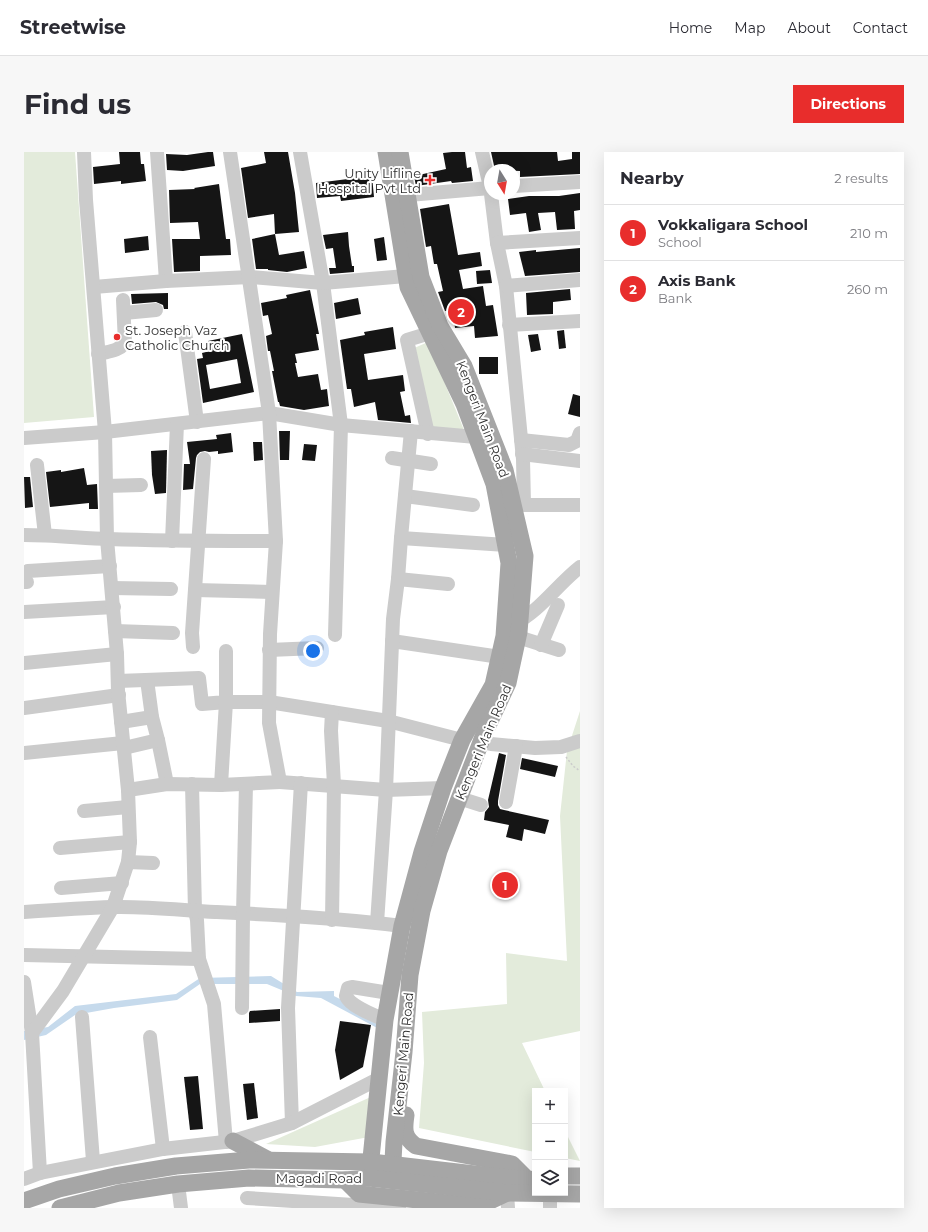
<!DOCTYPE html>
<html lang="en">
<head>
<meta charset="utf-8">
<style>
	body { margin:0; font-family:Montserrat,sans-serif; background:#f7f7f7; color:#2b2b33 }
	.controls { position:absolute; right:12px; bottom:12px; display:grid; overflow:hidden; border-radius:0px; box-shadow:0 4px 16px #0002 }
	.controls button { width:36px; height:36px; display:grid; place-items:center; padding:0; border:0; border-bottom:1px solid #e1e1e2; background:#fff; color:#2b2b33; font:20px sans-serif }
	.compass { position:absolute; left:460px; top:12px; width:36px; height:36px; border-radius:50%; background:#fff; box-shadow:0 4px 16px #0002; rotate:169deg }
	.you { position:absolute; left:289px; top:499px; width:14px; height:14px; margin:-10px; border:3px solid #fff; border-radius:50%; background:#1a73e8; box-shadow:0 0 0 6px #1a73e833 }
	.badge { display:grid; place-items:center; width:26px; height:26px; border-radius:50%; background:#e82d2c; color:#fff; font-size:13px; font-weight:700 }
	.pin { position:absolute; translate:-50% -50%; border:2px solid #fff; box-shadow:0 1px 4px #0006 }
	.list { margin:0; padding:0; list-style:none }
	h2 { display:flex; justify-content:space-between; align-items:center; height:52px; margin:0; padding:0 16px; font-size:17px }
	h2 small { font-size:13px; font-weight:400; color:#7c7c81 }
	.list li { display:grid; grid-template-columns:26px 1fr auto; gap:12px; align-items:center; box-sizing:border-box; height:56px; padding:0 16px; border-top:1px solid #e1e1e2 }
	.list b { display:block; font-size:15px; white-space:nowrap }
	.list p { margin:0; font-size:13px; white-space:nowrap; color:#7c7c81 }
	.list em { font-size:13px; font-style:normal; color:#7c7c81 }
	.icon { flex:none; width:22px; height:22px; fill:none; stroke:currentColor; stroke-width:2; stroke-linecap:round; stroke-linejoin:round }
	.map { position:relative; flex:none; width:556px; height:1056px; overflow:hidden; border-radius:0px }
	header { display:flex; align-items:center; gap:24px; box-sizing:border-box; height:56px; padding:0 20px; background:#fff; border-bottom:1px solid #e1e1e2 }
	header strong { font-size:19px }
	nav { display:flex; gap:22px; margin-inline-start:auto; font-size:14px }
	.intro { display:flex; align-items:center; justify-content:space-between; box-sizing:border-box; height:96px; padding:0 24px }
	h1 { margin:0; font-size:28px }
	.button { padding:10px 18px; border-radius:0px; background:#e82d2c; color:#fff; font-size:14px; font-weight:700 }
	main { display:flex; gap:24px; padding:0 24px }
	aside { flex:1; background:#fff; border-radius:0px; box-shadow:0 4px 16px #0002 }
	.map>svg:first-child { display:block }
	.green { fill:#e3ebdb }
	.water { fill:#c6daec }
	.building { fill:#151515; fill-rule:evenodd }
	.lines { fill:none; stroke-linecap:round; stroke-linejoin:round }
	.path { stroke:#cbcbcb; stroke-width:1.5; stroke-dasharray:2 2; stroke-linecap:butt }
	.minor { stroke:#cbcbcb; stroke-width:14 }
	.major { stroke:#a6a6a6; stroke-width:17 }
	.poi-dot { fill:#e82d2c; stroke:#fff; stroke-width:1.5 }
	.labels { text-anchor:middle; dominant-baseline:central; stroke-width:4; stroke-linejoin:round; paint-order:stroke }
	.poi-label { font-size:13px; fill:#2e2e2e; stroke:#fff; text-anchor:end }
	.street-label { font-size:13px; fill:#2e2e2e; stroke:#fff }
</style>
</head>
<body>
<header>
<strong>Streetwise</strong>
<nav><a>Home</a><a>Map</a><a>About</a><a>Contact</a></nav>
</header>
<div class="intro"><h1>Find us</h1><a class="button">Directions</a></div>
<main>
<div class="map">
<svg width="556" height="1056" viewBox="0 0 556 1056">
	<rect width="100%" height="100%" fill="#fff"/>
	<g class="green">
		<polygon points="0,0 51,0 70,265 0,271"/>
		<polygon points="404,190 440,278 409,278 388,197"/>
		<polygon points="556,559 556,879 498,891 521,939 511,939 511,1000 395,976 400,911 398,860 483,852 482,801 543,809 536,664 543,599"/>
		<polygon points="349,944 345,985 291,995 242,992"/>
		<polygon points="541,979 556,1009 541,1006"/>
	</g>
	<polygon class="water" points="247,824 273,840 310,839 310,844 359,869 357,878 297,846 272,844 243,832 176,832 153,848 90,856 51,863 22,883 0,888 0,879 24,875 51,854 152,842 176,826"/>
	<g class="building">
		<polygon points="95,0 116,0 117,12 120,12 122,29 97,32 97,29 70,32 69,15 96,12"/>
		<polygon points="184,0 189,0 191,14 159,19 143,18 142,2 163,3"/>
		<polygon points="240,0 264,0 271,41 275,80 251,82 250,62 224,66 217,16 242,11"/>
		<polygon points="428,0 441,0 443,16 447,15 449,29 428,31 427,29 392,34 390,24 422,17 419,1"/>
		<polygon points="467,0 533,0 534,9 548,7 548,0 556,0 556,22 496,25 496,19 471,18"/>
		<polygon points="348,24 350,45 317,49 316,44 293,46 292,31"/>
		<polygon points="195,32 202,87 206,87 207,103 176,104 176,119 150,120 148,87 176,87 174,70 146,71 145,38 171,37 170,36"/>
		<polygon points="556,41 556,58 550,59 551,77 533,78 531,60 514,61 517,78 505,80 502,61 486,63 484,47 505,44 535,44"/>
		<polygon points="425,52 434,103 456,100 458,114 435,118 439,137 459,134 462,154 469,153 474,184 451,186 450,174 431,176 429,158 421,159 414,140 419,139 413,112 410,112 407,94 402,95 396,57"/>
		<polygon points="324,80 325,94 328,114 330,114 330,120 306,122 305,116 312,116 309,96 302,97 299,83"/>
		<polygon points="251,82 255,103 280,99 283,116 263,120 244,118 244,117 232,117 228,87"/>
		<polygon points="124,84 125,98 101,101 100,87"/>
		<polygon points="360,85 363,108 353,109 350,87"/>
		<polygon points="556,96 556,120 501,124 495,100 512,98 512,100"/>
		<polygon points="466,118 468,131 453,132 452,119"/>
		<polygon points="546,137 547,148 529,150 529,162 503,163 502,141"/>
		<polygon points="286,138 295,182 292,182 295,198 271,202 273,211 271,211 274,225 294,222 297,238 303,237 305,254 280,258 256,254 255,250 254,250 248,219 250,219 246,199 244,199 242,184 248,182 244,163 239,164 237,151 263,146 262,143"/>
		<polygon points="144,141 144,157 140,157 139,153 132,150 108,152 107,142"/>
		<polygon points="334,146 337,162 312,167 310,151"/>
		<polygon points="369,175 372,197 340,202 344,228 379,223 381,239 376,240 381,264 386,263 387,271 354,268 351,250 330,255 327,237 323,237 316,188 341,183 340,180"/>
		<polygon points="540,178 542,196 535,197 533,179"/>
		<path d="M218 182 230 240 179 251 173 207 179 206 178 201 182 200 181 192 184 191V189ZM213 207 217 231 186 237 182 213Z"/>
		<polygon points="514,182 517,198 507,200 504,183"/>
		<rect x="455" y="205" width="19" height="17"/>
		<polygon points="549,242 556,244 556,265 544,262"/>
		<polygon points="255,279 266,279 265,308 256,308"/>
		<polygon points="207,281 209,300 194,302 194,299 185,300 181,299 176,300 173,303 172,306 169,337 159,338 160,312 166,312 163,290 193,287 192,283"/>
		<polygon points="229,290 238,290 239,308 230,309"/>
		<polygon points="280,292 293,293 291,309 278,308"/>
		<polygon points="143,298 142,341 131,342 128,323 127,299"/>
		<polygon points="60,316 63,333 73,332 74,357 65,357 65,351 26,355 22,320 37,318 37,320"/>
		<polygon points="0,325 6,325 9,355 1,356"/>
		<polygon points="475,601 482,603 474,649 474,653 476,657 480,658 525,668 521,682 500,677 498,689 482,685 485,673 460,668 461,660 465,655 464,648"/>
		<polygon points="498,606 534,614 531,625 496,617"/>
		<polygon points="256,857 256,869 225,871 225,861 226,859"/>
		<polygon points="316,869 347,873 339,915 316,928 311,898"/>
		<polygon points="174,924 179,977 166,978 160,925"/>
		<polygon points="230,931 234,966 223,968 219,932"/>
	</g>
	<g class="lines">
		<polyline class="path" points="542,605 549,614 556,619"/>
		<g class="minor">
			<polyline points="133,0 142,129"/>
			<polyline points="276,0 299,131 317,273 311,483"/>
			<polyline points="458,0 466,35"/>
			<polyline points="490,34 556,30"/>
			<polyline points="467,42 473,91 482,134 499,307 500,353 556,353"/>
			<polyline points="373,44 466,36"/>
			<polyline points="473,91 556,86"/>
			<polyline points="482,134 556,128"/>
			<polyline points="70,135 142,129 226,125 299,131 382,124"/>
			<polyline points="100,161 132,158"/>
			<polyline points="485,173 556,169"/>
			<polyline points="161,180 173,270"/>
			<path d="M74 202C85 199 93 200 101 191L99 148"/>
			<polyline points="404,282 383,188 406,181"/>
			<polyline points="0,286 81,280 245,261 317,273 452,285"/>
			<polyline points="497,288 545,293 553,289 556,281"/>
			<polyline points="498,302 556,309"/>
			<polyline points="368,306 407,312"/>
			<polyline points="13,313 21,383"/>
			<polyline points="82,334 117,333"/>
			<polyline points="381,344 449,353"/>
			<path d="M0 383C28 383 57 386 85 387 141 389 196 389 252 389"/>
			<polyline points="377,386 482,393"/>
			<polyline points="148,389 153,272"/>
			<polyline points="4,419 86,414"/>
			<polyline points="374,427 424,432"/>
			<polyline points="0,430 3,430"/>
			<polyline points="88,436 147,437"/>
			<polyline points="171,438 248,440"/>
			<polyline points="0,460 90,455"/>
			<path d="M490 472C516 459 533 433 556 415"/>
			<polyline points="91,479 149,481"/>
			<polyline points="494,485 535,498"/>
			<polyline points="368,489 476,505"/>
			<polyline points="517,493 534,453"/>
			<polyline points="169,495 168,481 180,307"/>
			<polyline points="245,498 293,496"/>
			<polyline points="0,511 93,502"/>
			<polyline points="94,529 175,526 178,552 202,550 202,499"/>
			<polyline points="0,556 95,543"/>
			<polyline points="97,570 128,565"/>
			<polyline points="134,588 143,632"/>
			<polyline points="457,590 467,592 511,596 537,595 556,589"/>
			<polyline points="100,596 134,588 128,565 123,528"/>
			<polyline points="0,601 99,591"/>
			<polyline points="256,630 362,638 419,636"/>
			<polyline points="168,632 171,759 173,768 175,807 190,852 202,990"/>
			<polyline points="197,633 202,550 245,550 364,569 438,588"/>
			<polyline points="104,638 143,632 197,633 256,630 245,571 246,482 252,389 245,261 206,0"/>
			<polyline points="435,646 457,653"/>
			<polyline points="482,650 492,594"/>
			<polyline points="60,659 104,655"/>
			<polyline points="36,696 106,690"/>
			<polyline points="104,710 129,711"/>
			<polyline points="37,736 98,731"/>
			<path d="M0 760C29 758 59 756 88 755 122 754 156 758 191 760 253 763 316 766 378 774"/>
			<polyline points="308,768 310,633 307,579 308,560"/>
			<polyline points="353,771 362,638 369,467 374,427 377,386 387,279"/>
			<polyline points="0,803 175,807"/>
			<polyline points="0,830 8,881 16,1021"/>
			<polyline points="218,856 219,762 222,632"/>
			<polyline points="58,865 69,1009"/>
			<path d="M361 868C350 863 327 855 322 844L324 836 328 835 365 841"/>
			<polyline points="8,881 39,839 89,755 104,710 106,690 104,638 94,539 93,502 83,387 81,280 62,48 60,0"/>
			<polyline points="126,885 139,997"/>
			<polyline points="268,971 264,856 277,631"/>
			<polyline points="0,1027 16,1021 139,997 209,989 268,971 356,926"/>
			<polyline points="154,1032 157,1056"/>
			<polyline points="483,1041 484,1056"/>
			<polyline points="223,1046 375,1056"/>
			<polyline points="526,1056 526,1041"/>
		</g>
		<g class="major">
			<path d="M382 963C380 977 379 985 392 994L488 1012 504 1028"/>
			<polyline points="209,989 243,1007"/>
			<polyline points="541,1024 556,1024"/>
			<polyline points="345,1026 361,868 378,774 398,700 419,636 438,588 469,533 480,484 485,411 470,332 440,252 384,135 362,0"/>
			<polyline points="321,1028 335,1042 443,1053 464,1050 483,1041"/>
			<polyline points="368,1028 370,990 380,900 386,823 398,759 415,699 460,582 484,531 495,480 501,404 481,318 440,214 416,174 397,125 376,0"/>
			<polyline points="0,1049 35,1037 91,1024 152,1014 225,1008 347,1010 504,1028 511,1027"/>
			<polyline points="36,1056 95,1041 154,1032 225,1026 321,1028 345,1026 483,1041 556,1042"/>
		</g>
	</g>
	<g class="poi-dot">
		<path d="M404 22h4v4h4v4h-4v4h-4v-4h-4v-4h4z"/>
		<circle cx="93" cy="185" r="4"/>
	</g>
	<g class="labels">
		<g class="poi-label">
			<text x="397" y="21">Unity Lifline<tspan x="397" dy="15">Hospital Pvt Ltd</tspan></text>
			<text x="101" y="178" text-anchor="start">St. Joseph Vaz<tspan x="101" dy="15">Catholic Church</tspan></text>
		</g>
		<g class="street-label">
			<text transform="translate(459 267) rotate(69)">Kengeri Main Road</text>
			<text transform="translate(459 590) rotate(-67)">Kengeri Main Road</text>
			<text transform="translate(379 902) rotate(-85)">Kengeri Main Road</text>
			<text x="295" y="1026">Magadi Road</text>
		</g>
	</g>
</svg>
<div class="controls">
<button>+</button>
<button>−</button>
<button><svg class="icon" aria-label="layers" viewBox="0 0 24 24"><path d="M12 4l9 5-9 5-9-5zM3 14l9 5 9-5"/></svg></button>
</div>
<svg class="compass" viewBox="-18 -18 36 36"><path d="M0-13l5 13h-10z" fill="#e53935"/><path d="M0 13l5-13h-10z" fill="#7c7c81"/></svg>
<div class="you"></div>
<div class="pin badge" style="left:481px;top:733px">1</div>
<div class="pin badge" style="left:437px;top:160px">2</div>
</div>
<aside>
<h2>Nearby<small>2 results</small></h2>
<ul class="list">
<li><span class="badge">1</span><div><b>Vokkaligara School</b><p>School</p></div><em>210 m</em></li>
<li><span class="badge">2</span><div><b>Axis Bank</b><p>Bank</p></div><em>260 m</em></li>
</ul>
</aside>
</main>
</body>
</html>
